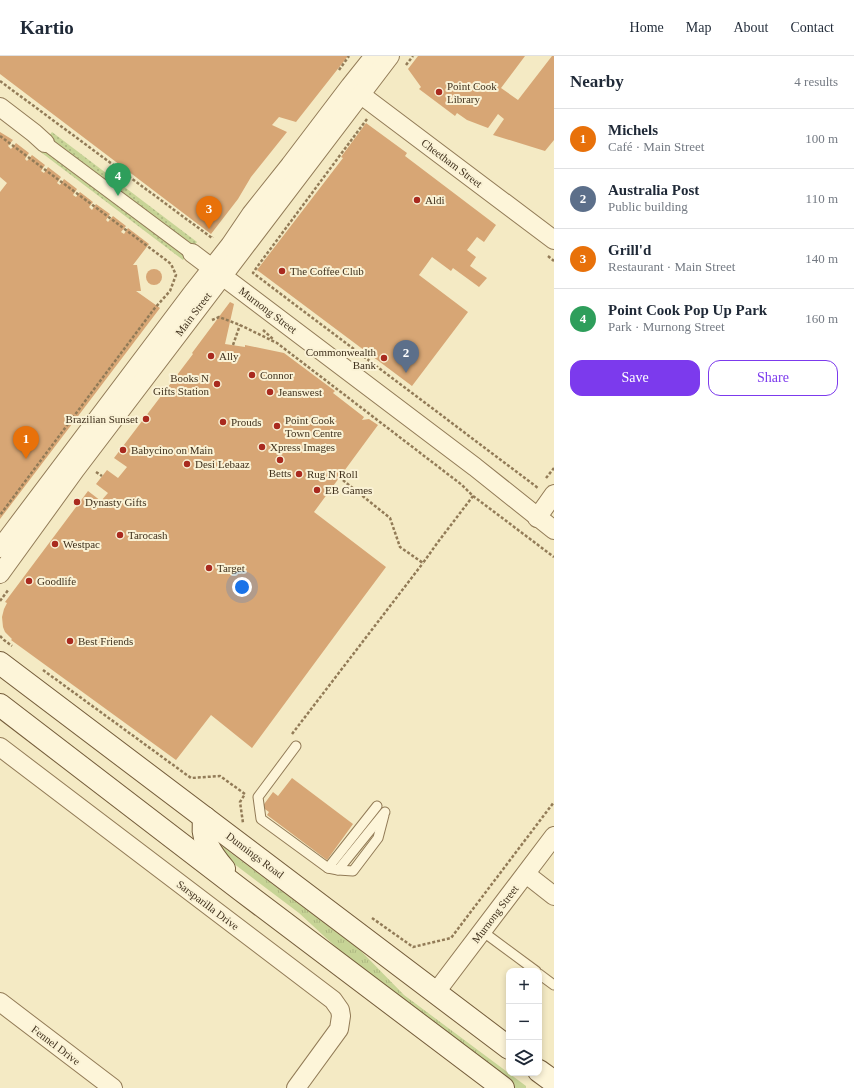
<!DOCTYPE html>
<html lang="en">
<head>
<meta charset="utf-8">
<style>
	body { margin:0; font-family:"Times New Roman",serif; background:#f6f6f7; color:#1f2937 }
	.controls { position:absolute; right:12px; bottom:12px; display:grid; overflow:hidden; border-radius:8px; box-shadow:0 2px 6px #0003 }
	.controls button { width:36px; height:36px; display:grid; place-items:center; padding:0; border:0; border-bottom:1px solid #e0e1e3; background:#fff; color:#1f2937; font:20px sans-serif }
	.you { position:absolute; left:242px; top:531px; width:14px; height:14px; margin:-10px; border:3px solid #fff; border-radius:50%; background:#1a73e8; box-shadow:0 0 0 6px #1a73e833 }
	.badge { display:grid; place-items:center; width:26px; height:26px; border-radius:50%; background:#7c3aed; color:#fff; font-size:13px; font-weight:700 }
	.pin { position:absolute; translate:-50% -33px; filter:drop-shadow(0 1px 2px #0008) }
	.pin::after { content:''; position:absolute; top:21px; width:14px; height:12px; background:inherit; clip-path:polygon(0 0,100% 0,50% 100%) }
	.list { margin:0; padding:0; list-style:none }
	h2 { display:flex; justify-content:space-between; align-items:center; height:52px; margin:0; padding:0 16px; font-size:17px }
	h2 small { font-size:13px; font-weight:400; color:#747a83 }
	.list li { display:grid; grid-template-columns:26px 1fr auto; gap:12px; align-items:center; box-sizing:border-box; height:60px; padding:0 16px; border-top:1px solid #e0e1e3 }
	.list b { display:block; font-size:15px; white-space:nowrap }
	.list p { margin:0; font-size:13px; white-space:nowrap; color:#747a83 }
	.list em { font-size:13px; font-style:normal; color:#747a83 }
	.actions { display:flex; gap:8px; padding:12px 16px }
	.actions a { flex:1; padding:9px 0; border:1px solid #7c3aed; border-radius:12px; text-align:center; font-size:14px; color:#7c3aed }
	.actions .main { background:#7c3aed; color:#fff }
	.icon { flex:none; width:22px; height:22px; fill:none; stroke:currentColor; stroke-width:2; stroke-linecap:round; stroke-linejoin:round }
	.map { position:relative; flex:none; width:554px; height:1032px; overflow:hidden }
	header { display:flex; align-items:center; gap:24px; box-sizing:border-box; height:56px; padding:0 20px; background:#fff; border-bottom:1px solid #e0e1e3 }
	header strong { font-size:19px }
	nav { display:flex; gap:22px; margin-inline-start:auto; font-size:14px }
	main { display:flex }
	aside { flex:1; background:#fff }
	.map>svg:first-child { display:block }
	.grass { fill:url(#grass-tufts) }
	.park { fill:url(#park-dots) }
	.building { fill:#d7a675 }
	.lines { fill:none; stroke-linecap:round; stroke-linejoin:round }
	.service-casing { stroke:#927b57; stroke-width:11 }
	.pedestrian-casing { stroke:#927b57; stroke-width:15 }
	.minor-casing { stroke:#927b57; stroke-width:20 }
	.secondary-casing { stroke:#745c3a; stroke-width:24 }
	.path { stroke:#927b57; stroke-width:2.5; stroke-dasharray:3 2; stroke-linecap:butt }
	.service { stroke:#fdf5d9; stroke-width:9 }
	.pedestrian { stroke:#fdf5d9; stroke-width:13 }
	.minor { stroke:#fdf5d9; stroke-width:18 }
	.secondary { stroke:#fdf5d9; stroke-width:22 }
	.poi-dot { fill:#a92a1f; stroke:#faf2d5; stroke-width:1.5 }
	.labels { text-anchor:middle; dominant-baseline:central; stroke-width:4; stroke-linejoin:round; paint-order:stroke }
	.poi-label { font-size:11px; fill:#40311d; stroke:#faf2d5; text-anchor:start }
	.street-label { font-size:11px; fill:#40311d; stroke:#faf2d5 }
</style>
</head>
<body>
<header>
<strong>Kartio</strong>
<nav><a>Home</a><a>Map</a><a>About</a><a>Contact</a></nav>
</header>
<main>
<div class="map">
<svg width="554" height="1032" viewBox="0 0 554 1032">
	<defs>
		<pattern id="grass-tufts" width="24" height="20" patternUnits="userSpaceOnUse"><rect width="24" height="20" fill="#c7d496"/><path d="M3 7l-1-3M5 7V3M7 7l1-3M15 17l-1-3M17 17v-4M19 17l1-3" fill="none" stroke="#acb681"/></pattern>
		<pattern id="park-dots" width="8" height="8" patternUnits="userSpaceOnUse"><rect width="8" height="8" fill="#c7d496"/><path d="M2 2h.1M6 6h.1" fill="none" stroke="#acb681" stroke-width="1.8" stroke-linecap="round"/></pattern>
	</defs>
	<rect width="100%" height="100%" fill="#f4eac4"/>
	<polygon class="grass" points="217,788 219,788 360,894 404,939 526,1030 526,1032 515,1032 364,917 299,857 229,804"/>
	<polygon class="park" points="52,76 197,186 183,204 38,94"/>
	<g class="building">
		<polygon points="0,0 348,0 296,66 279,61 272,69 287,76 251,121 238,143 211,178 0,18"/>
		<polygon points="418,0 525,0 501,32 518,44 552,0 554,0 554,84 545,95 493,79 504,63 498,58 488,72 467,64 457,57 455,60 419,33 421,31 408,13"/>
		<polygon points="366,67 407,97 405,100 496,169 484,186 477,181 467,194 476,201 470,210 487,222 479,231 453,212 451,215 432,201 419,219 468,256 412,330 257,214 343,102 341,101"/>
		<polygon points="0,76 13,84 8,90 11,93 16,87 29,97 25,103 27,105 32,99 45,109 41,115 44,117 48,111 61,121 57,127 60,129 64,123 77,133 73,139 76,141 80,136 93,146 89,151 92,154 96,148 110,158 106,164 108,166 113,160 126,170 121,176 124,178 128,172 149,188 133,209 137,209 141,235 136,235 160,252 0,463 0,136 7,127 0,121"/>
		<circle cx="154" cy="221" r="8"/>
		<polygon points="230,246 234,248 225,288 245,291 245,289 284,297 335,335 333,337 364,361 362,364 369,363 378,369 314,456 386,511 342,570 252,692 211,659 176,704 11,584 12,583 5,576 3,571 2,561 4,553 7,547 5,546 88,435 101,445 108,437 96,428 107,414 118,422 127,411 114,402 193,298 192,297"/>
		<polygon points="292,722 353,768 327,804 267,759 269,756 262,751 273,736 278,740"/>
	</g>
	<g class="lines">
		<g class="service-casing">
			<g id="service">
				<polyline points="296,690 258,741 261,763 328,812 377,750"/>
				<polyline points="328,812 338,814 385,756"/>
				<polyline points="338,814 353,815 378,782 384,759"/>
				<polyline points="482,875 536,915"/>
				<polyline points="539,918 554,929"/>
			</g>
		</g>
		<g class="pedestrian-casing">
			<polyline id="pedestrian" points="45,87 192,197"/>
		</g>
		<g class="minor-casing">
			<g id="minor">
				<polyline points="352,32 554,184"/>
				<polyline points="0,51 34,77 45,87"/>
				<polyline points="192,197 475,411 554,474"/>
				<polyline points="537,462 554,438"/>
				<polyline points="0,492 193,236 230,189 251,158 290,109 350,30 374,0"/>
				<polyline points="0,518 76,413 390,0"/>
				<polyline points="0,691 333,944 340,954 341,960 339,973 296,1032"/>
				<polyline points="526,818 554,840"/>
				<polyline points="436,936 554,780"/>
				<polyline points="0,946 113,1032"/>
			</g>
		</g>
		<g class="secondary-casing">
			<g id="secondary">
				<polyline points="0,607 509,992"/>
				<polyline points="0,649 241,834 503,1032"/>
				<path d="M205 762C199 781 212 799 224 813"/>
				<polyline points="539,1015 554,1026"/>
			</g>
		</g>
		<g class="path">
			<polyline points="406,9 413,0"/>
			<polyline points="339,14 349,0"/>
			<polyline points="0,25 212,182 213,181"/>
			<polyline points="367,63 257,211 253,217 538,432"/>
			<polyline points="0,80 162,201 171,208 176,219 170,235 154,253 0,459"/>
			<polyline points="548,200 554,205"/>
			<polyline points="212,264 219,261 240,269 277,287 462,429 473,440 554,501"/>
			<polyline points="263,274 274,284"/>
			<polyline points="233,289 240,269"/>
			<polyline points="96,416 102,420"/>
			<polyline points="339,421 390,462 400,491 423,507 438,486 473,440"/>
			<polyline points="546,422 554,412"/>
			<polyline points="0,545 9,533"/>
			<polyline points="0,580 4,584 12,590"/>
			<polyline points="43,614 191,722 220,720 245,738 240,746 243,767"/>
			<polyline points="292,678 423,507"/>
			<polyline points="372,862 413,891 451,882 554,746"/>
		</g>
		<use href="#service" class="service"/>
		<use href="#pedestrian" class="pedestrian"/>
		<use href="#minor" class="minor"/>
		<use href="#secondary" class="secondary"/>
	</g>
	<g class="poi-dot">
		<circle cx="439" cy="36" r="4"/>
		<circle cx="417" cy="144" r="4"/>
		<circle cx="282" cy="215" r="4"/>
		<circle cx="211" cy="300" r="4"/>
		<circle cx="384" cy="302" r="4"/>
		<circle cx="252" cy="319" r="4"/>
		<circle cx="217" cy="328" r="4"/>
		<circle cx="270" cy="336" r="4"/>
		<circle cx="146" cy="363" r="4"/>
		<circle cx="223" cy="366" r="4"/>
		<circle cx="277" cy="370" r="4"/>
		<circle cx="262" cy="391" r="4"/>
		<circle cx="123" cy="394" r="4"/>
		<circle cx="280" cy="404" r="4"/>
		<circle cx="187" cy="408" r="4"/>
		<circle cx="299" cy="418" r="4"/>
		<circle cx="317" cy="434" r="4"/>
		<circle cx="77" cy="446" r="4"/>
		<circle cx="120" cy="479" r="4"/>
		<circle cx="55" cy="488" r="4"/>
		<circle cx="209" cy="512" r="4"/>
		<circle cx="29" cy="525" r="4"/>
		<circle cx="70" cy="585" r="4"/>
	</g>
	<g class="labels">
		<g class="poi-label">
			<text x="447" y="30">Point Cook<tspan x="447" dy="13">Library</tspan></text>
			<text x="425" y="144">Aldi</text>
			<text x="290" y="215">The Coffee Club</text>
			<text x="376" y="296" text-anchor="end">Commonwealth<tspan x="376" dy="13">Bank</tspan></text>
			<text x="219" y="300">Ally</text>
			<text x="260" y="319">Connor</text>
			<text x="209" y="322" text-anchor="end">Books N<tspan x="209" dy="13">Gifts Station</tspan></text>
			<text x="278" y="336">Jeanswest</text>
			<text x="138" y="363" text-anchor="end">Brazilian Sunset</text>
			<text x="285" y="364">Point Cook<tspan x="285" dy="13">Town Centre</tspan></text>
			<text x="231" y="366">Prouds</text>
			<text x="270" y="391">Xpress Images</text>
			<text x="131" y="394">Babycino on Main</text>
			<text x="195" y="408">Desi Lebaaz</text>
			<text x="280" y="417" text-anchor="middle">Betts</text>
			<text x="307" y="418">Rug N Roll</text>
			<text x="325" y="434">EB Games</text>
			<text x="85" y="446">Dynasty Gifts</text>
			<text x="128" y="479">Tarocash</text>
			<text x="63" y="488">Westpac</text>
			<text x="217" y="512">Target</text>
			<text x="37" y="525">Goodlife</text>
			<text x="78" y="585">Best Friends</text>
		</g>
		<g class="street-label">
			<text transform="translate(452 107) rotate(37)">Cheetham Street</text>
			<text transform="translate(268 254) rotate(37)">Murnong Street</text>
			<text transform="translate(193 258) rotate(-53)">Main Street</text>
			<text transform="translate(255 799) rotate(37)">Dunnings Road</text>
			<text transform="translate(208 849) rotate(37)">Sarsparilla Drive</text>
			<text transform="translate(495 858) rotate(-53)">Murnong Street</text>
			<text transform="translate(56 989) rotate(37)">Fennel Drive</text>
		</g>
	</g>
</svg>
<div class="controls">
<button>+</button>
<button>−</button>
<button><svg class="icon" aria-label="layers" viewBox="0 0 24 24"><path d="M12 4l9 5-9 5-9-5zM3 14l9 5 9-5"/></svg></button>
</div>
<div class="you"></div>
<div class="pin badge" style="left:26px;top:403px;background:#e8710a">1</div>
<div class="pin badge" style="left:406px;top:317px;background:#5c6f8a">2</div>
<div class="pin badge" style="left:209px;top:173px;background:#e8710a">3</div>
<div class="pin badge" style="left:118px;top:140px;background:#2e9e5b">4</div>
</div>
<aside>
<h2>Nearby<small>4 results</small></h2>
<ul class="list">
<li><span class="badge" style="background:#e8710a">1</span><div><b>Michels</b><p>Café · Main Street</p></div><em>100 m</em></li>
<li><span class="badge" style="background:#5c6f8a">2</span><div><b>Australia Post</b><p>Public building</p></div><em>110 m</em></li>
<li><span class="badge" style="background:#e8710a">3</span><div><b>Grill'd</b><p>Restaurant · Main Street</p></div><em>140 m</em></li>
<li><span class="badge" style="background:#2e9e5b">4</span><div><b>Point Cook Pop Up Park</b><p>Park · Murnong Street</p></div><em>160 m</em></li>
</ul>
<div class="actions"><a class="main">Save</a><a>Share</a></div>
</aside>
</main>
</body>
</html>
